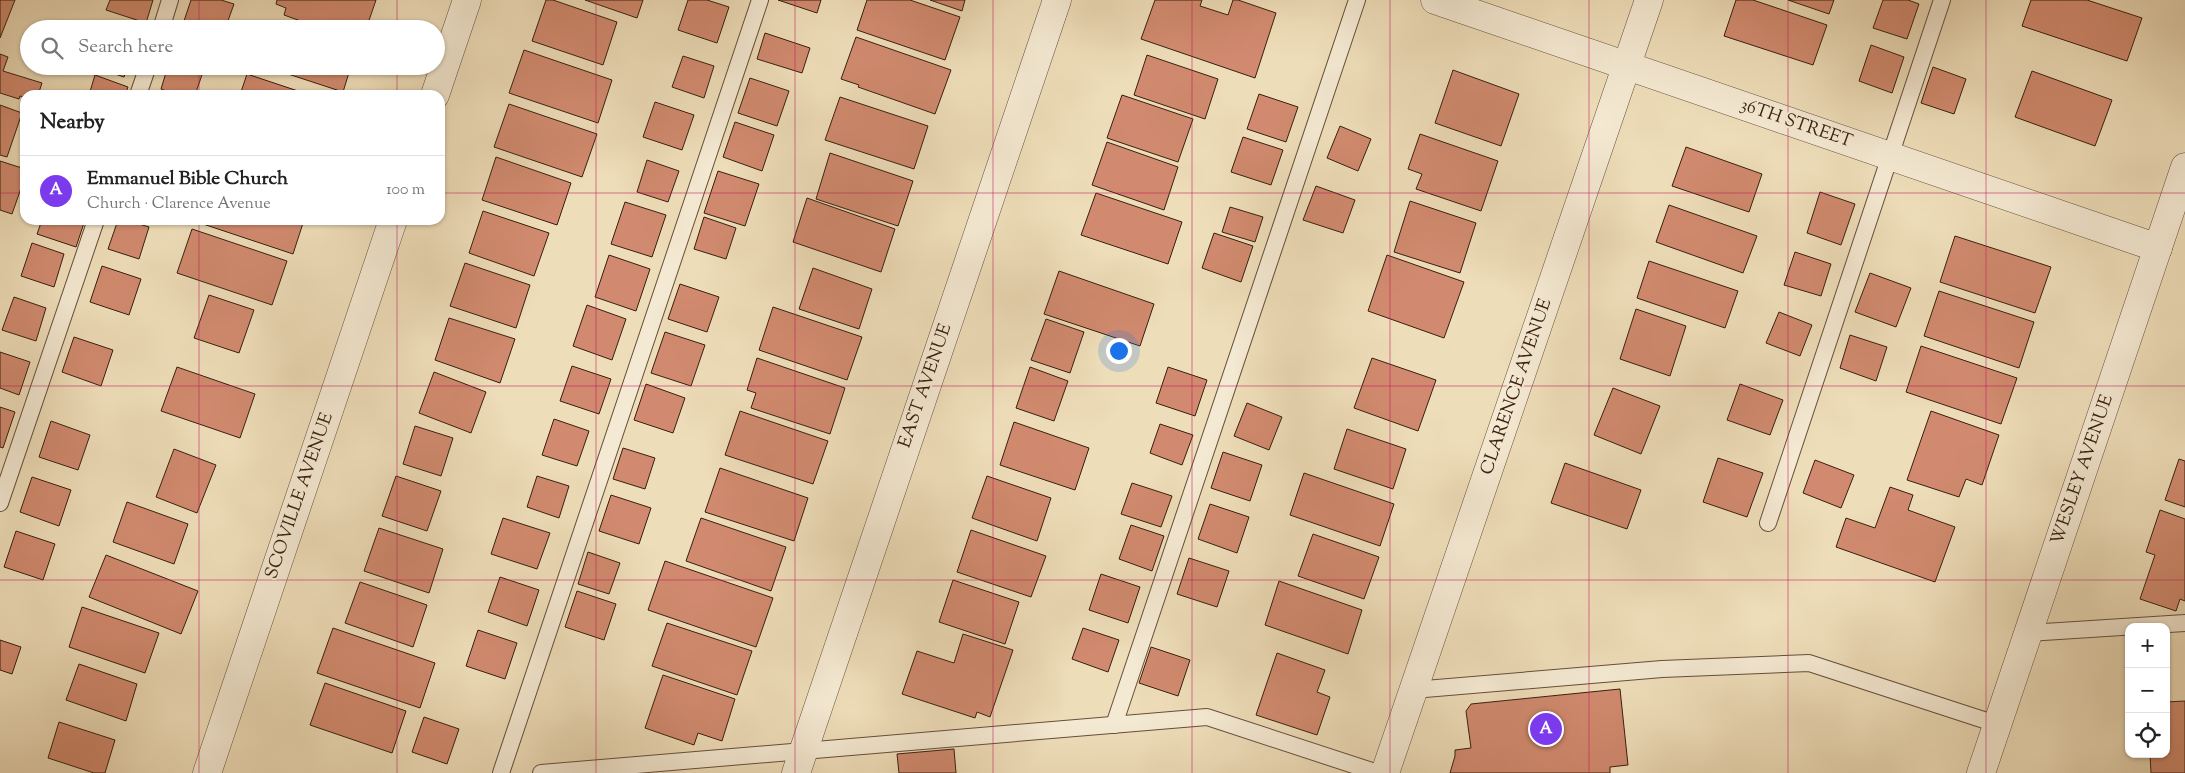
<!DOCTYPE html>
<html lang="en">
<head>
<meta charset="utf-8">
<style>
	body { margin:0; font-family:"Sorts Mill Goudy",serif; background:#f6f6f6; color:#222 }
	.controls { position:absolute; right:15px; bottom:15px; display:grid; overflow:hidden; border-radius:10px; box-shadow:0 1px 4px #0004 }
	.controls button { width:45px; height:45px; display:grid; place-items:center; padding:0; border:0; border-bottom:1px solid #e0e0e0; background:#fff; color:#222; font:25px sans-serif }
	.you { position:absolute; left:1118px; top:350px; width:18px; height:18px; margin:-12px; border:4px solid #fff; border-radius:50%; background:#1a73e8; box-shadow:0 0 0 8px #1a73e833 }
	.badge { display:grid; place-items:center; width:32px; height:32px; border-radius:50%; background:#7c3aed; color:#fff; font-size:16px; font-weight:700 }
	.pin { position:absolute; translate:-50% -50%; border:2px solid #fff; box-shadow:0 1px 5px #0006 }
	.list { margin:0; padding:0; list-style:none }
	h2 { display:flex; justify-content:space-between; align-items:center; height:65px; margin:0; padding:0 20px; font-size:21px }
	h2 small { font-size:16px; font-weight:400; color:#767676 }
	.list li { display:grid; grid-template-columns:32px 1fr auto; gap:15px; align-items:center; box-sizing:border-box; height:70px; padding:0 20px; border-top:1px solid #e0e0e0 }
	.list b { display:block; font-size:19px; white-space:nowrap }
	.list p { margin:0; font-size:16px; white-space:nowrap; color:#767676 }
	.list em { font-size:16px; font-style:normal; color:#767676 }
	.icon { flex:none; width:28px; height:28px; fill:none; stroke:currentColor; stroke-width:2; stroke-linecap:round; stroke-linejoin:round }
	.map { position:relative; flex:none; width:2185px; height:773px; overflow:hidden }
	.search { position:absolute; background:#fff; box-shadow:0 1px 4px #0004; left:20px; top:20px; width:425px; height:55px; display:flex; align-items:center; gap:12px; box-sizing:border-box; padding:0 18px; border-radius:28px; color:#767676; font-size:19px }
	.panel { position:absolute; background:#fff; box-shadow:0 1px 4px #0004; left:20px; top:90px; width:425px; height:135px; border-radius:15px }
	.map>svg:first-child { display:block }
	.building { fill:#d18a6f; stroke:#381f0f }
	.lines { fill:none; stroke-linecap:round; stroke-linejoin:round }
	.service-casing { stroke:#664e3a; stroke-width:18 }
	.minor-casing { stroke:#664e3a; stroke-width:29 }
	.service { stroke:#f4e9d2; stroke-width:16 }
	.minor { stroke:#f4e9d2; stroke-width:28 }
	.grid { fill:none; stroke:#c2185b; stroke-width:1; stroke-opacity:0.55 }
	.labels { text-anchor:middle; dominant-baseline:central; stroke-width:4; stroke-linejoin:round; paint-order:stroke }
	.street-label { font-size:18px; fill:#381f0f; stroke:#f4e9d2 }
</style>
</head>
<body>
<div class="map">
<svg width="2185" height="773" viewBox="0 0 2185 773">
	<rect width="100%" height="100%" fill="#eeddb9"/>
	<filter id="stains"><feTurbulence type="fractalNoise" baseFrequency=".004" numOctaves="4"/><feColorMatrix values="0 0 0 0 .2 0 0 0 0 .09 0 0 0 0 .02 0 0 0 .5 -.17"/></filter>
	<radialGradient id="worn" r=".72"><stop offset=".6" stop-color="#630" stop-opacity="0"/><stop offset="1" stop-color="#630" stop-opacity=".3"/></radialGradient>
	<g class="building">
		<polygon points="0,0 15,0 0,38"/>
		<polygon points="110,0 153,0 146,23 106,10"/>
		<polygon points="191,0 221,0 234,4 225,29 188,29 182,27"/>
		<polygon points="277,0 376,0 366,29 323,29 284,15 286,8 276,4"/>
		<polygon points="546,0 553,0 617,22 603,65 532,41"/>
		<polygon points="585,0 643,0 637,18"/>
		<polygon points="688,0 707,0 729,7 717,43 678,30"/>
		<polygon points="778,0 821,0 817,13"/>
		<polygon points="867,0 910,0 960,17 945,60 857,30"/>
		<polygon points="930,0 965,0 962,11"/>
		<polygon points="1155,0 1202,0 1200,6 1228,15 1233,0 1238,0 1276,13 1255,78 1141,39"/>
		<polygon points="1736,0 1753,0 1827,25 1813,65 1724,36"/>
		<polygon points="1788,0 1834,0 1829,14"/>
		<polygon points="1883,0 1908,0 1919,4 1907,39 1873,28"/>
		<polygon points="2031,0 2087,0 2142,18 2127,61 2022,26"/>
		<polygon points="765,33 810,48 802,73 757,59"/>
		<polygon points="856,37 951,70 935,114 858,87 859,85 841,79"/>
		<polygon points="1871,45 1904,57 1892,93 1859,81"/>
		<polygon points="524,50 612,80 598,123 509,93"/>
		<polygon points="0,54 8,57 3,71 42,83 38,95 25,95 25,98 20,96 19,99 0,93"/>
		<polygon points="1147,55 1218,79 1205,119 1134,95"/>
		<polygon points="683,56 714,66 704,98 672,87"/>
		<polygon points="91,66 128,66 124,77"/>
		<polygon points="168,66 195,66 204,69 195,95 177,95 161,89"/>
		<polygon points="284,66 351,66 343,92 282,72"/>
		<polygon points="1933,67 1966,79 1954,114 1921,103"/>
		<polygon points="1453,70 1519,94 1501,146 1435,123"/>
		<polygon points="2032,71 2112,100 2095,146 2015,117"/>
		<polygon points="247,74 310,95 240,95"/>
		<polygon points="95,75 128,87 125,95 89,95"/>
		<polygon points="750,78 789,91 777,126 738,113"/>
		<polygon points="1259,94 1298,107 1286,142 1247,129"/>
		<polygon points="1122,95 1193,119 1178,162 1107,138"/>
		<polygon points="840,97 928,126 914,169 825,140"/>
		<polygon points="655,102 694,115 682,150 643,137"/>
		<polygon points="509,104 597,134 582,177 494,147"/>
		<polygon points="0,105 22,113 7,157 0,155"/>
		<polygon points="735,122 774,135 762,171 723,157"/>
		<polygon points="1340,126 1371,139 1358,171 1327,158"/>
		<polygon points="1420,134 1498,161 1481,211 1416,189 1422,174 1408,169"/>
		<polygon points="1243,137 1283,150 1271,185 1231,172"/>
		<polygon points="1107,142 1178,167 1164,210 1092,185"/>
		<polygon points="1686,147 1762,174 1749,212 1672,186"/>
		<polygon points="830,153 913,181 898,226 816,199"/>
		<polygon points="496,157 571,183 557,225 482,200"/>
		<polygon points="647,160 679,171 668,202 637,192"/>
		<polygon points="0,161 25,169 25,177 12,214 0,210"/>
		<polygon points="718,171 759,184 745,226 704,213"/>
		<polygon points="1316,186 1355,200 1343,233 1303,220"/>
		<polygon points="1820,192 1855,204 1841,245 1807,233"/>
		<polygon points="1096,193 1182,222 1168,264 1081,235"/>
		<polygon points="807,198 895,229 881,272 793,242"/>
		<polygon points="1410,201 1476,223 1460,273 1394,252"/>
		<polygon points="625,202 666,215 652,257 611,244"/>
		<polygon points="1669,205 1757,236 1743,273 1656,242"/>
		<polygon points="1230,207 1263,217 1255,242 1222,232"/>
		<polygon points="483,211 549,233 534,276 469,253"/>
		<polygon points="704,217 736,228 726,259 694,249"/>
		<polygon points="42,220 85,220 76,247 37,234"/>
		<polygon points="118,220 126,220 149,227 139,259 108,249"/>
		<polygon points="198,220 304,220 293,254 197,222"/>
		<polygon points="192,229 287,261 272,305 177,273"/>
		<polygon points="1214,233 1253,246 1241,282 1202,268"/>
		<polygon points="1955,236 2051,267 2035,313 1940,282"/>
		<polygon points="32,243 64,254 54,287 21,276"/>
		<polygon points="1795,252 1831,264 1821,296 1784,285"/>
		<polygon points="609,255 650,269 636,311 595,297"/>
		<polygon points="1387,255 1464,282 1444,338 1368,311"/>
		<polygon points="1649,261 1738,291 1725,328 1637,298"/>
		<polygon points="465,263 530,285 516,328 450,306"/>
		<polygon points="102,266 141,279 129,315 90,302"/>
		<polygon points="813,268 872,289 859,329 799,309"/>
		<polygon points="1059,271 1154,304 1140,346 1044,314"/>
		<polygon points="1870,273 1911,288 1896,327 1855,312"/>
		<polygon points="680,284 719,297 707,332 668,319"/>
		<polygon points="1939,291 2034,322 2019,368 1924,336"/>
		<polygon points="209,295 254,310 239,353 194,338"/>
		<polygon points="14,297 46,308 36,341 2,330"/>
		<polygon points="587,305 626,319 612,360 573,346"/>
		<polygon points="773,307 862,337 847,380 759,350"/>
		<polygon points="1636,309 1686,326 1670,376 1620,359"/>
		<polygon points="1779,312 1812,325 1800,356 1766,343"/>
		<polygon points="449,318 515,339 500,383 435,360"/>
		<polygon points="1046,319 1084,332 1070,373 1031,360"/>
		<polygon points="665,332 705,345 691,386 651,373"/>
		<polygon points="1850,335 1887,347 1876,381 1840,368"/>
		<polygon points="74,337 113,350 101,386 62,372"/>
		<polygon points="1921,346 2017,378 2001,424 1906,392"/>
		<polygon points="0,352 30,362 19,395 0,388"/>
		<polygon points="757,358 845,388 830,434 751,408 756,393 747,390"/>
		<polygon points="1372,358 1436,380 1418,431 1354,408"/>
		<polygon points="572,366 611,379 599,414 560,401"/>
		<polygon points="177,367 255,394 240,438 161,411"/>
		<polygon points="1030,367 1068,381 1054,421 1016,408"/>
		<polygon points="1168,367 1207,380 1195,416 1156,403"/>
		<polygon points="434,372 486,392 471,433 419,413"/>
		<polygon points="646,384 685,398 673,433 634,420"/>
		<polygon points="1740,384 1783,400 1770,435 1727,420"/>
		<polygon points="1613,388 1660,406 1641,454 1594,435"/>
		<polygon points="1247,403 1282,417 1269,450 1234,436"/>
		<polygon points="0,407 15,412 3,448 0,447"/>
		<polygon points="740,411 828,441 813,484 725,455"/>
		<polygon points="1931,411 1999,435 1982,485 1966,479 1959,497 1907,480"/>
		<polygon points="554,419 589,431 577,466 542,455"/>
		<polygon points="51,421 90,435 78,470 39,457"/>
		<polygon points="1014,422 1089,448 1075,490 1000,465"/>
		<polygon points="1160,424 1193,435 1182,465 1150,453"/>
		<polygon points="415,426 453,438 441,476 403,464"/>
		<polygon points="1347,429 1406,449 1393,489 1334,469"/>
		<polygon points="623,448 655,458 645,489 613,479"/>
		<polygon points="174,449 216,465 197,513 156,497"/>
		<polygon points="1223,452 1262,465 1250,501 1211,488"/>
		<polygon points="1718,458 1763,473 1747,517 1703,502"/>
		<polygon points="2179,459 2185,461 2185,507 2165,500"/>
		<polygon points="1815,460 1854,475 1841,508 1803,493"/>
		<polygon points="1565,463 1641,490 1627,529 1551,503"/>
		<polygon points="720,468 808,498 794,541 705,512"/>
		<polygon points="1304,473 1394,504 1380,546 1290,515"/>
		<polygon points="396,476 441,491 427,531 382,516"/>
		<polygon points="537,476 569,486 559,518 527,507"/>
		<polygon points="987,476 1051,498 1037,541 972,518"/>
		<polygon points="32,477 71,490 59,526 20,512"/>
		<polygon points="1132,483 1172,496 1161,527 1121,514"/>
		<polygon points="1890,487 1913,495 1908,510 1955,527 1935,582 1836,547 1846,518 1875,528"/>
		<polygon points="611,495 651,508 639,544 599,531"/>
		<polygon points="127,502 188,524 174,564 113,542"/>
		<polygon points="1210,504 1249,517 1237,553 1198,539"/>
		<polygon points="2160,510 2185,519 2185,601 2180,599 2176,611 2140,599 2155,555 2146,552"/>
		<polygon points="503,518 550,533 537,569 491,554"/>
		<polygon points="701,518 786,547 771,591 686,561"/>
		<polygon points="1131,525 1164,536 1152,571 1119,559"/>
		<polygon points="379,528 443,549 429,593 364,571"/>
		<polygon points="971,530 1046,556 1031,597 957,572"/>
		<polygon points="16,531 55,544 43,580 4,567"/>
		<polygon points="1313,534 1379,557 1364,599 1298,576"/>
		<polygon points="588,552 620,563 609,594 578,584"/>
		<polygon points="106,555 198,591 181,634 89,597"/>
		<polygon points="1189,558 1229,571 1217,607 1177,594"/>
		<polygon points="665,561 773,598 756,647 648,610"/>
		<polygon points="1101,574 1140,587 1128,623 1089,610"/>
		<polygon points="500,577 539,590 527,626 488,612"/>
		<polygon points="953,580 1019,602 1005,644 939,622"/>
		<polygon points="1279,581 1362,610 1348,654 1265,625"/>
		<polygon points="360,582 427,605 413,647 345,623"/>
		<polygon points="577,591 616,604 604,640 565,627"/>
		<polygon points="82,607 159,633 145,673 69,647"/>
		<polygon points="667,623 752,651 737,695 652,666"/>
		<polygon points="333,628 435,663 420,708 317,673"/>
		<polygon points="1083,628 1119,640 1108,672 1072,659"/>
		<polygon points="478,630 517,643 505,679 466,666"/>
		<polygon points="963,634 1013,650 990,717 977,712 975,718 902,694 917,651 954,663"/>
		<polygon points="0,640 21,647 12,674 0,670"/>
		<polygon points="1151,647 1190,660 1178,696 1139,683"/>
		<polygon points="1277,653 1325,670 1317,692 1330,697 1317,735 1256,715"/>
		<polygon points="79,664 137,684 126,721 66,700"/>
		<polygon points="663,675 735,699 722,741 698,733 694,745 645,728"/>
		<polygon points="325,683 406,711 392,753 310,725"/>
		<polygon points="1620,689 1628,765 1610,767 1610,773 1450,773 1455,756 1455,750 1471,748 1466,711 1471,704"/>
		<polygon points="2185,701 2185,773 2151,773 2150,754 2166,754 2166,702"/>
		<polygon points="424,717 459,729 447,764 412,752"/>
		<polygon points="59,722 115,740 105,773 94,773 48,758"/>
		<polygon points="954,749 956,773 899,773 897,754"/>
	</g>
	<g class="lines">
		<g class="service-casing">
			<g id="service">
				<polyline points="161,29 170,0"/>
				<polyline points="138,95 148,66"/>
				<polyline points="0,503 96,220"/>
				<polyline points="1768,523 1942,0"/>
				<polyline points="2028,633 2185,623"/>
				<polyline points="1413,690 1662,669 1809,663 1990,722"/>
				<polyline points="1114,725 1357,0"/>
				<polyline points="501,773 760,0"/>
				<polyline points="541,773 1207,717 1378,773"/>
			</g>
		</g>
		<g class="minor-casing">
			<g id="minor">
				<polyline points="1435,0 2158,248"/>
				<polyline points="435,95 467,0"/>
				<polyline points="207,773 393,220"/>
				<polyline points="796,773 1057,0"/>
				<polyline points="1385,773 1649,0"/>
				<polyline points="1981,773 2185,167"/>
			</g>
		</g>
		<use href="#service" class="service"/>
		<use href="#minor" class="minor"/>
	</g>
	<path class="grid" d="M199 0V29M397 0V29M596 0V773M795 0V773M993 0V773M1192 0V773M1390 0V773M1589 0V773M1788 0V773M1986 0V773M199 66V95M397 66V95M0 193H25M440 193H2185M199 220V773M397 220V773M0 386H2185M0 580H2185"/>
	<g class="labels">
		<g class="street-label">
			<text transform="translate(1796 124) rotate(19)">36TH STREET</text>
			<text transform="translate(926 386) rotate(-71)">EAST AVENUE</text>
			<text transform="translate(1517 387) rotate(-71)">CLARENCE AVENUE</text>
			<text transform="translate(2083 470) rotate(-71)">WESLEY AVENUE</text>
			<text transform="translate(300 496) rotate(-71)">SCOVILLE AVENUE</text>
		</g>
	</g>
	<rect width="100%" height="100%" filter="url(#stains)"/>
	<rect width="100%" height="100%" fill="url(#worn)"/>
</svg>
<div class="controls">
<button>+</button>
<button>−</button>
<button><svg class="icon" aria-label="locate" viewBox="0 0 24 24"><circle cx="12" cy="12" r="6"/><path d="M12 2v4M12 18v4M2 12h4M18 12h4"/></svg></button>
</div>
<div class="you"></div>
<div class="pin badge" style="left:1546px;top:729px">A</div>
<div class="search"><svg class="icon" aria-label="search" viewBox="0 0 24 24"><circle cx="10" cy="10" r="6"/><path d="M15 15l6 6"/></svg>Search here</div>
<section class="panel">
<h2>Nearby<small></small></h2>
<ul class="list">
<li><span class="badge">A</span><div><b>Emmanuel Bible Church</b><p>Church · Clarence Avenue</p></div><em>100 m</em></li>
</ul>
</section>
</div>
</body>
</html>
